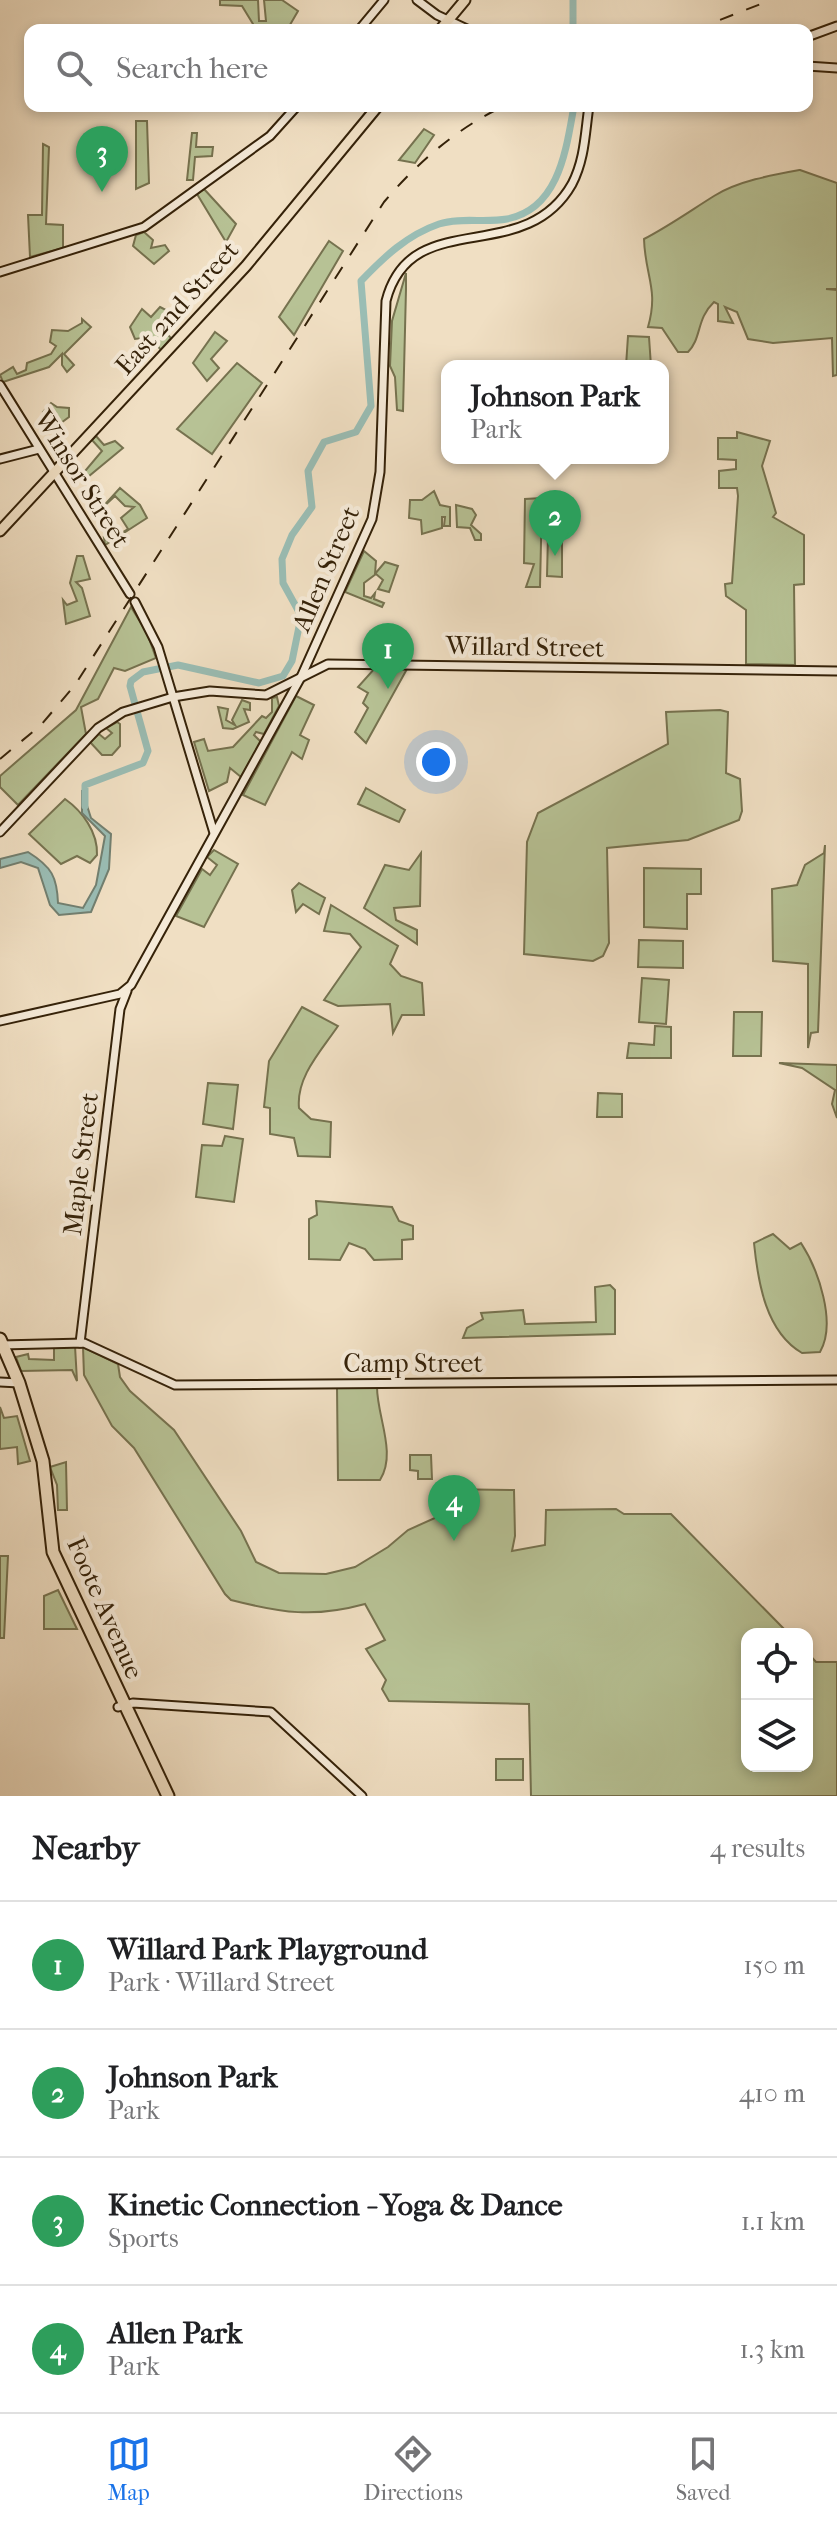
<!DOCTYPE html>
<html lang="en">
<head>
<meta charset="utf-8">
<style>
	body { margin:0; font-family:"IM FELL French Canon",serif; background:#f2f2f2; color:#202124 }
	.controls { position:absolute; right:24px; bottom:24px; display:grid; overflow:hidden; border-radius:16px; box-shadow:0 4px 12px #0003 }
	.controls button { width:72px; height:72px; display:grid; place-items:center; padding:0; border:0; border-bottom:2px solid #e0e0e0; background:#fff; color:#202124; font:40px sans-serif }
	.you { position:absolute; left:436px; top:762px; width:28px; height:28px; margin:-20px; border:6px solid #fff; border-radius:50%; background:#1a73e8; box-shadow:0 0 0 12px #1a73e833 }
	.badge { display:grid; place-items:center; width:52px; height:52px; border-radius:50%; background:#1a73e8; color:#fff; font-size:26px; font-weight:700 }
	.pin { position:absolute; translate:-50% -66px; filter:drop-shadow(0 2px 4px #0008) }
	.pin::after { content:''; position:absolute; top:42px; width:28px; height:24px; background:inherit; clip-path:polygon(0 0,100% 0,50% 100%) }
	.popup { position:absolute; left:441px; top:360px; width:228px; height:104px; box-sizing:border-box; display:grid; place-content:center; border-radius:16px; background:#fff; filter:drop-shadow(0 2px 6px #0005); font-size:26px; white-space:nowrap; color:#757577 }
	.popup b { font-size:30px; color:#202124 }
	.popup::after { content:''; position:absolute; left:50%; top:100%; margin-left:-16px; border:16px solid transparent; border-top-color:#fff }
	.list { margin:0; padding:0; list-style:none }
	h2 { display:flex; justify-content:space-between; align-items:center; height:104px; margin:0; padding:0 32px; font-size:34px }
	h2 small { font-size:26px; font-weight:400; color:#757577 }
	.list li { display:grid; grid-template-columns:52px 1fr auto; gap:24px; align-items:center; box-sizing:border-box; height:128px; padding:0 32px; border-top:2px solid #e0e0e0 }
	.list b { display:block; font-size:30px; white-space:nowrap }
	.list p { margin:0; font-size:26px; white-space:nowrap; color:#757577 }
	.list em { font-size:26px; font-style:normal; color:#757577 }
	.icon { flex:none; width:44px; height:44px; fill:none; stroke:currentColor; stroke-width:2; stroke-linecap:round; stroke-linejoin:round }
	.map { position:relative; flex:none; width:837px; height:1796px; overflow:hidden }
	.search { position:absolute; background:#fff; box-shadow:0 4px 12px #0003; left:24px; right:24px; top:24px; height:88px; display:flex; align-items:center; gap:20px; box-sizing:border-box; padding:0 28px; border-radius:16px; color:#757577; font-size:30px }
	.sheet { height:616px; background:#fff }
	nav { display:flex; justify-content:space-around; align-items:center; box-sizing:border-box; height:112px; border-top:2px solid #e0e0e0; background:#fff; font-size:22px; color:#757577 }
	nav a { display:grid; justify-items:center; gap:4px }
	nav .on { color:#1a73e8 }
	.map>svg:first-child { display:block }
	.green { fill:#b7c295; stroke:#76724f; stroke-width:2 }
	.water { fill:#9abdb4; stroke:#727f70; stroke-width:2 }
	.lines { fill:none; stroke-linecap:round; stroke-linejoin:round }
	.river { stroke:#9abdb4; stroke-width:7 }
	.secondary-casing { stroke:#352209; stroke-width:11 }
	.primary-casing { stroke:#352209; stroke-width:13 }
	.highway-casing { stroke:#352209; stroke-width:15 }
	.secondary { stroke:#f5ead8; stroke-width:7 }
	.primary { stroke:#f0dfc3; stroke-width:9 }
	.highway { stroke:#f0dfc3; stroke-width:11 }
	.rail { stroke:#352209; stroke-width:2; stroke-dasharray:14 14; stroke-linecap:butt }
	.labels { text-anchor:middle; dominant-baseline:central; stroke-width:8; stroke-linejoin:round; paint-order:stroke }
	.street-label { font-size:26px; fill:#352209; stroke:#f5ead8 }
</style>
</head>
<body>
<div class="map">
<svg width="837" height="1796" viewBox="0 0 837 1796">
	<rect width="100%" height="100%" fill="#f0dfc3"/>
	<filter id="stains"><feTurbulence type="fractalNoise" baseFrequency=".0025" numOctaves="4"/><feColorMatrix values="0 0 0 0 .2 0 0 0 0 .09 0 0 0 0 .02 0 0 0 .5 -.17"/></filter>
	<radialGradient id="worn" r=".72"><stop offset=".6" stop-color="#630" stop-opacity="0"/><stop offset="1" stop-color="#630" stop-opacity=".3"/></radialGradient>
	<g class="green">
		<polygon points="220,0 258,0 259,21 266,21 264,0 282,0 298,11 287,30 249,30 253,24 242,6 220,5"/>
		<polygon points="136,121 147,121 149,183 136,189"/>
		<polygon points="424,129 434,135 415,163 399,160"/>
		<polygon points="192,133 197,133 196,147 213,147 212,156 195,157 193,180 187,180"/>
		<polygon points="43,144 49,147 46,224 63,225 63,248 30,257 28,215 42,215"/>
		<path d="M800 170 837 183V289H826L837 290V375L833 376 832 338 773 343 748 339 737 312 725 307 733 323 718 321V304L714 302C696 319 702 338 688 352H678L662 328 648 327C659 289 645 276 644 239 669 226 690 211 714 196 738 181 772 175 800 170Z"/>
		<polygon points="204,189 236,224 226,242 197,194"/>
		<polygon points="144,232 153,240 151,248 165,245 169,251 154,264 133,246 136,235"/>
		<polygon points="329,241 343,251 294,335 279,317"/>
		<polygon points="406,273 406,289 403,411 397,410 395,377 390,366 392,321"/>
		<polygon points="160,307 170,312 170,319 161,328 171,338 161,350 150,337 135,339 130,327 142,309 151,317"/>
		<polygon points="82,319 91,327 64,354 74,365 67,372 62,365 62,354 49,367 3,382 0,375 13,367 17,374 26,370 27,363 51,354 56,346 50,342 52,330 68,331 82,323"/>
		<polygon points="215,332 227,341 211,359 219,368 207,381 193,363"/>
		<polygon points="628,336 649,337 651,366 626,366"/>
		<polygon points="237,363 262,383 212,454 177,429"/>
		<polygon points="51,403 57,407 69,408 69,417 54,428 43,412"/>
		<polygon points="737,432 770,441 762,466 776,513 773,517 804,535 804,584 794,585 795,665 746,664 746,610 726,596 725,584 732,583 738,496 737,488 719,488 719,471 736,469 736,460 718,459 718,438 737,438"/>
		<polygon points="96,436 104,445 115,441 123,448 83,481 80,477 102,451 92,440"/>
		<polygon points="120,488 140,505 147,518 105,545 104,538 108,541 128,529 121,518 134,507 125,506 115,496 100,510"/>
		<polygon points="434,491 440,505 450,507 450,526 444,526 445,517 442,517 442,528 422,534 421,520 409,518 410,500 422,500"/>
		<polygon points="542,498 540,587 526,587 534,564 524,563 525,499"/>
		<polygon points="456,505 472,509 476,515 471,525 481,534 481,540 475,540 470,528 457,527"/>
		<polygon points="548,535 562,535 562,577 547,576"/>
		<polygon points="364,551 376,561 375,574 385,562 398,566 389,592 378,589 383,580 376,574 364,583 364,596 371,598 375,593 374,599 384,603 382,607 345,592"/>
		<polygon points="77,556 83,556 90,579 76,582 82,588 90,616 66,624 63,600 67,605 77,601 70,583"/>
		<polygon points="131,607 147,633 156,658 125,671 114,668 98,699 81,707 86,734 18,805 0,787 0,776 76,710"/>
		<polygon points="375,668 407,669 366,743 355,732 368,708 363,703 368,693 358,687"/>
		<polygon points="296,696 314,705 300,735 309,740 302,759 292,752 265,805 243,795"/>
		<polygon points="277,697 279,706 264,734 256,732 254,735 261,742 241,777 230,768 227,782 209,791 194,742 204,739 208,751 233,747 262,716 266,718 272,712 272,698"/>
		<polygon points="242,700 250,703 250,710 244,709 249,722 233,729 223,728 218,707 228,709 226,720 235,725 232,720"/>
		<polygon points="720,710 728,712 726,773 740,779 742,811 739,820 688,840 607,848 609,943 603,956 593,961 524,954 527,842 538,813 668,744 666,712"/>
		<polygon points="117,722 120,724 120,746 112,755 102,755 90,742 99,734 105,739 112,733 106,728"/>
		<polygon points="366,788 405,810 399,822 358,804"/>
		<path d="M65 799C82 811 98 832 97 855L90 863 77 856 61 864 29 834Z"/>
		<polygon points="825,845 818,1032 811,1033 808,1048 808,964 773,961 772,889 797,885 805,865 824,853"/>
		<polygon points="214,850 238,864 204,927 176,916 202,869 210,875 217,865 207,857"/>
		<polygon points="421,853 420,906 394,908 396,920 417,930 417,944 364,908 385,865 409,870"/>
		<polygon points="644,868 701,869 701,894 687,894 687,929 644,927"/>
		<polygon points="299,883 325,898 319,914 303,904 296,912 292,890"/>
		<polygon points="331,905 398,946 390,964 401,976 422,983 424,1015 402,1015 393,1033 390,1004 338,1006 324,1000 361,947 350,934 324,931"/>
		<polygon points="639,940 683,941 683,968 638,967"/>
		<polygon points="642,978 669,980 666,1024 639,1022"/>
		<path d="M302 1007 338 1026C321 1051 296 1077 299 1108L311 1119 331 1122 330 1157 298 1156 294 1138 270 1134V1108L264 1107 269 1061Z"/>
		<polygon points="734,1012 762,1012 761,1056 733,1056"/>
		<polygon points="655,1026 671,1027 671,1058 627,1058 629,1043 654,1045"/>
		<polygon points="779,1063 837,1065 837,1118 832,1104 835,1090 802,1068"/>
		<polygon points="208,1083 238,1085 233,1129 203,1124"/>
		<polygon points="598,1093 622,1094 622,1117 597,1117"/>
		<polygon points="225,1136 243,1139 234,1202 196,1197 202,1145 222,1146"/>
		<polygon points="316,1201 392,1207 399,1221 413,1226 413,1239 402,1240 402,1259 374,1260 365,1249 349,1243 340,1260 309,1259 309,1219 317,1215"/>
		<path d="M773 1234 790 1249 801 1243C818 1269 837 1323 820 1352L802 1353C766 1332 758 1283 754 1243Z"/>
		<polygon points="610,1285 615,1290 615,1334 463,1338 467,1328 483,1319 481,1313 523,1310 525,1324 596,1322 595,1287"/>
		<polygon points="54,1346 75,1346 77,1381 72,1370 21,1371 16,1357 28,1354 29,1359 54,1360"/>
		<path d="M83 1347 118 1364 120 1377 130 1391 174 1430 241 1531 256 1562 279 1573 326 1574 355 1567 388 1547 408 1530 435 1518 441 1504 442 1489 514 1490 515 1536 512 1551 545 1545 546 1510 616 1509 624 1514H671L789 1634H747V1766H807V1652L816 1662H837V1796H531L529 1704 389 1701 382 1689 386 1680 366 1649 385 1640 365 1604C314 1618 282 1613 231 1600L225 1594 134 1448 112 1426 84 1375Z"/>
		<path d="M337 1387H377C377 1417 397 1453 380 1480H338Z"/>
		<polygon points="0,1407 4,1418 17,1416 30,1461 18,1464 17,1447 0,1449"/>
		<polygon points="410,1455 431,1455 432,1479 418,1479 418,1471 410,1470"/>
		<polygon points="66,1462 67,1510 58,1510 57,1485 50,1467"/>
		<polygon points="0,1556 8,1556 4,1638 0,1638"/>
		<polygon points="58,1590 77,1629 44,1629 44,1596"/>
		<rect x="496" y="1759" width="27" height="21"/>
	</g>
	<path class="water" d="M82 790 91 818 111 834 109 869 91 912 59 915 50 905 38 868 21 862 0 868V859L28 852C52 867 57 877 58 903L83 908 96 885 105 836 82 813Z"/>
	<g class="lines">
		<g class="river">
			<polyline points="573,30 573,0"/>
			<path d="M85 806V785L143 763 148 751 130 686 131 681 143 672 178 665 259 683 283 676 292 661 300 622 299 612 283 583 282 559 292 535 312 507 308 471 324 442 356 432 371 406 361 281C384 257 407 235 439 224 460 217 485 223 507 219 559 209 566 150 574 106"/>
		</g>
		<g class="secondary-casing">
			<g id="secondary">
				<polyline points="417,0 437,15 469,30"/>
				<polyline points="359,30 384,0"/>
				<polyline points="807,37 837,26"/>
				<polyline points="807,66 837,68"/>
				<polyline points="0,272 144,227 270,136 297,106"/>
				<polyline points="0,385 130,594"/>
				<polyline points="0,459 39,449"/>
				<polyline points="135,602 158,647 214,833"/>
				<polyline points="0,832 98,728 123,712 173,697 210,691 266,695 328,664 837,671"/>
				<path d="M0 1021 120 994 131 985 301 677 372 519 380 472 386 301C411 204 524 269 572 184 585 159 585 133 589 106"/>
				<polyline points="80,1343 120,1009 127,991"/>
				<polyline points="1,1345 84,1343 175,1385 837,1380"/>
				<polyline points="0,1382 19,1383"/>
				<polyline points="118,1707 133,1703 271,1712 362,1796"/>
			</g>
		</g>
		<g class="primary-casing">
			<g id="primary">
				<polyline points="440,30 465,0"/>
				<polyline points="0,531 246,266 378,106"/>
			</g>
		</g>
		<g class="highway-casing">
			<polyline id="highway" points="0,1339 19,1383 43,1461 53,1552 168,1796"/>
		</g>
		<use href="#secondary" class="secondary"/>
		<use href="#primary" class="primary"/>
		<use href="#highway" class="highway"/>
		<g class="rail">
			<polyline points="694,30 771,0"/>
			<path d="M0 759 41 725 75 685 384 202C417 163 457 128 504 106"/>
		</g>
	</g>
	<g class="labels">
		<g class="street-label">
			<text transform="translate(177 308) rotate(-48)">East 2nd Street</text>
			<text transform="translate(82 479) rotate(58)">Winsor Street</text>
			<text transform="translate(326 569) rotate(-67)">Allen Street</text>
			<text transform="translate(525 647) rotate(1)">Willard Street</text>
			<text transform="translate(81 1164) rotate(-83)">Maple Street</text>
			<text x="413" y="1363">Camp Street</text>
			<text transform="translate(105 1608) rotate(66)">Foote Avenue</text>
		</g>
	</g>
	<rect width="100%" height="100%" filter="url(#stains)"/>
	<rect width="100%" height="100%" fill="url(#worn)"/>
</svg>
<div class="controls">
<button><svg class="icon" aria-label="locate" viewBox="0 0 24 24"><circle cx="12" cy="12" r="6"/><path d="M12 2v4M12 18v4M2 12h4M18 12h4"/></svg></button>
<button><svg class="icon" aria-label="layers" viewBox="0 0 24 24"><path d="M12 4l9 5-9 5-9-5zM3 14l9 5 9-5"/></svg></button>
</div>
<div class="you"></div>
<div class="pin badge" style="left:388px;top:689px;background:#2e9e5b">1</div>
<div class="pin badge" style="left:555px;top:556px;background:#2e9e5b">2</div>
<div class="popup"><b>Johnson Park</b>Park</div>
<div class="pin badge" style="left:102px;top:192px;background:#2e9e5b">3</div>
<div class="pin badge" style="left:454px;top:1541px;background:#2e9e5b">4</div>
<div class="search"><svg class="icon" aria-label="search" viewBox="0 0 24 24"><circle cx="10" cy="10" r="6"/><path d="M15 15l6 6"/></svg>Search here</div>
</div>
<section class="sheet">
<h2>Nearby<small>4 results</small></h2>
<ul class="list">
<li><span class="badge" style="background:#2e9e5b">1</span><div><b>Willard Park Playground</b><p>Park · Willard Street</p></div><em>150 m</em></li>
<li><span class="badge" style="background:#2e9e5b">2</span><div><b>Johnson Park</b><p>Park</p></div><em>410 m</em></li>
<li><span class="badge" style="background:#2e9e5b">3</span><div><b>Kinetic Connection - Yoga &amp; Dance</b><p>Sports</p></div><em>1.1 km</em></li>
<li><span class="badge" style="background:#2e9e5b">4</span><div><b>Allen Park</b><p>Park</p></div><em>1.3 km</em></li>
</ul>
</section>
<nav>
<a class="on"><svg class="icon" aria-label="map" viewBox="0 0 24 24"><path d="M3 6l6-2 6 2 6-2v14l-6 2-6-2-6 2zM9 4v14M15 6v14"/></svg>Map</a>
<a><svg class="icon" aria-label="directions" viewBox="0 0 24 24"><path d="M12 3l9 9-9 9-9-9zM9 14v-3h6M13 9l2 2-2 2"/></svg>Directions</a>
<a><svg class="icon" aria-label="saved" viewBox="0 0 24 24"><path d="M7 4h10v16l-5-4-5 4z"/></svg>Saved</a>
</nav>
</body>
</html>
